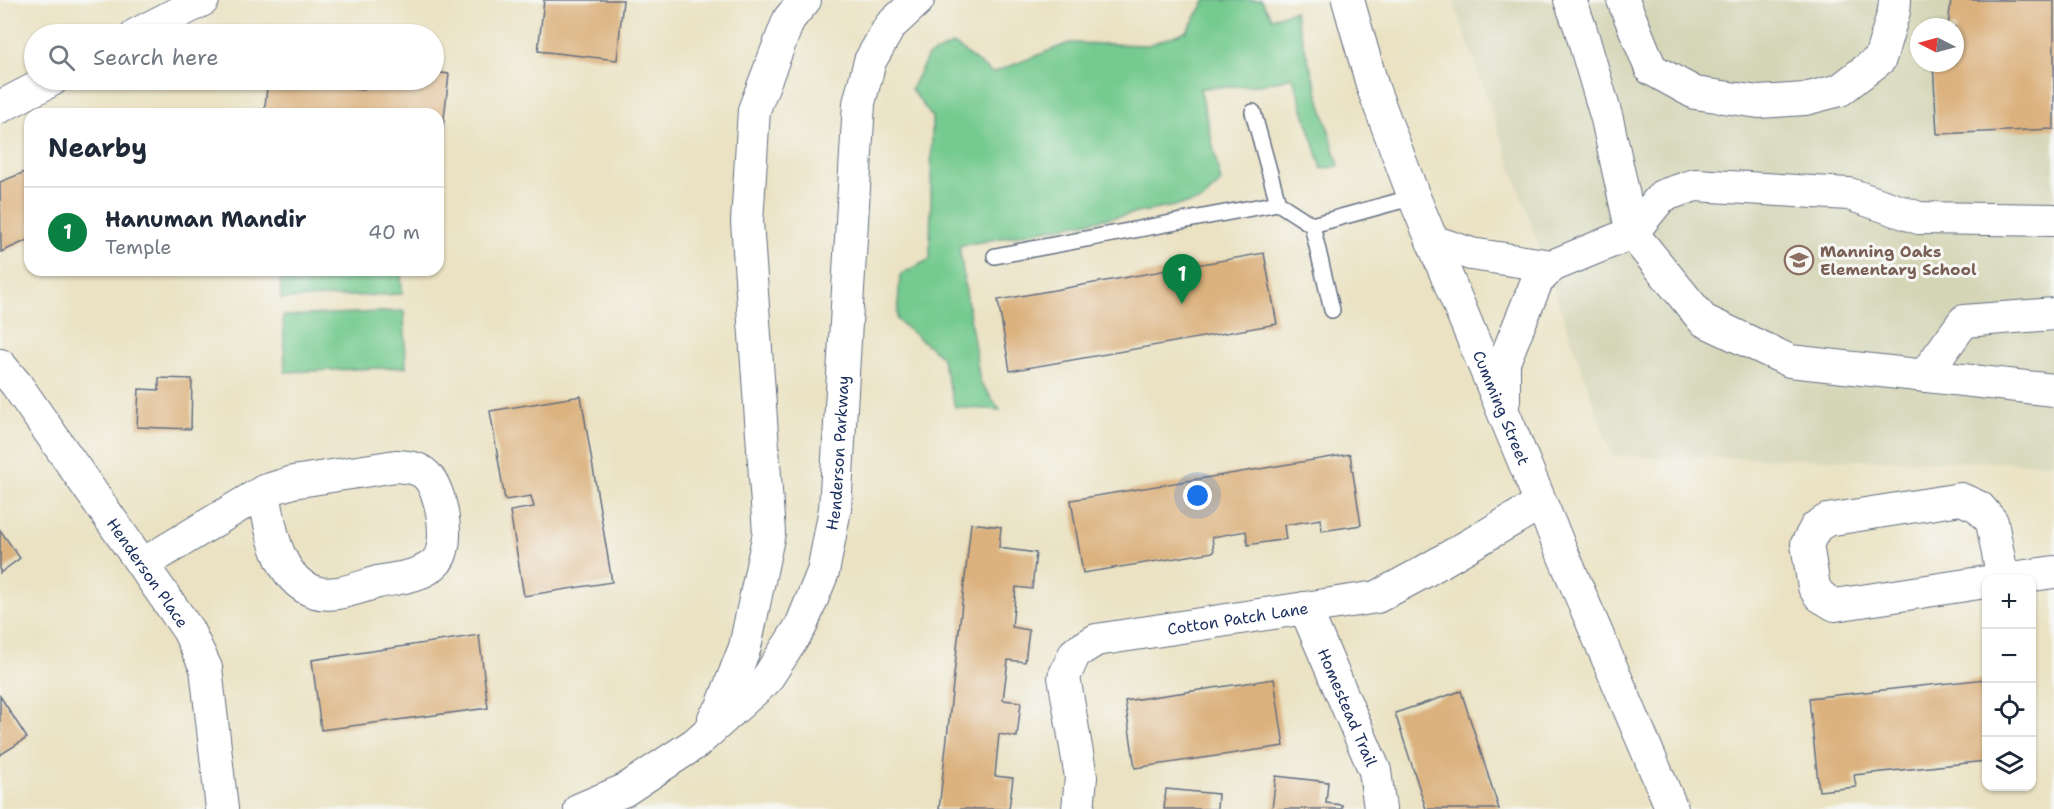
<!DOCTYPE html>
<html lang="en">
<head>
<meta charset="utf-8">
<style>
	body { margin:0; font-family:"Shantell Sans",sans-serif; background:#f6f6f7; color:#1f2937 }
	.controls { position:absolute; right:18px; bottom:18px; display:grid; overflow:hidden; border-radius:12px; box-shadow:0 2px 4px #0004 }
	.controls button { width:54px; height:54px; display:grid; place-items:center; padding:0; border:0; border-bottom:2px solid #e0e1e3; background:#fff; color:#1f2937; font:30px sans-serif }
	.compass { position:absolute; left:1910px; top:18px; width:54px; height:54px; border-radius:50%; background:#fff; box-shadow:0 2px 4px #0004; rotate:276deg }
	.you { position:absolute; left:1198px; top:496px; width:21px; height:21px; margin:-15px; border:4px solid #fff; border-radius:50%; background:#1a73e8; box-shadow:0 0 0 9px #1a73e833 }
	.badge { display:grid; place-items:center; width:39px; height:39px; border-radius:50%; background:#0b8043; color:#fff; font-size:20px; font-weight:700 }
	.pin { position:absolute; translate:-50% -50px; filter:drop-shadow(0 2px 3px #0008) }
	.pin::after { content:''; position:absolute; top:32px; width:21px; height:18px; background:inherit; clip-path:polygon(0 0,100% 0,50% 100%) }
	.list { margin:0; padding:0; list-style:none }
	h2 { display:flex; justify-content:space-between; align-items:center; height:78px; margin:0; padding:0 24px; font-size:26px }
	h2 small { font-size:20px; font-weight:400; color:#747a83 }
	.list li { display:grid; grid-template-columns:39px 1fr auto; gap:18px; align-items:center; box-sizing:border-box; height:90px; padding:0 24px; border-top:2px solid #e0e1e3 }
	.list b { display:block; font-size:22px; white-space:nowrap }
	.list p { margin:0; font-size:20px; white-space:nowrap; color:#747a83 }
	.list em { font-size:20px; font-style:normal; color:#747a83 }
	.icon { flex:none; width:33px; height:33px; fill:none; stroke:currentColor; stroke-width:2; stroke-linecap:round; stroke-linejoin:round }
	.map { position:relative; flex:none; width:2054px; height:809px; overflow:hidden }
	.search { position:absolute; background:#fff; box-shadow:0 2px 4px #0004; left:24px; top:24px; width:420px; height:66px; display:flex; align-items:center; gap:15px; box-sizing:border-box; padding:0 21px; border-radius:33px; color:#747a83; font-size:22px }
	.panel { position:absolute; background:#fff; box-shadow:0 2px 4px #0004; left:24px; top:108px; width:420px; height:168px; border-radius:18px }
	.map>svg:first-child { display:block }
	.built { fill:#d5d6b8; fill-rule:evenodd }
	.green { fill:#74ca8f; stroke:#487c76; stroke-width:1.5 }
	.building { fill:#dbb17d }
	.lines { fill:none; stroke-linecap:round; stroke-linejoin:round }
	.lane-casing { stroke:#636e81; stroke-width:18 }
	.street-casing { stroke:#636e81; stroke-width:34 }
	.lane { stroke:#fff; stroke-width:15 }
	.street { stroke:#fff; stroke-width:32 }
	.labels { text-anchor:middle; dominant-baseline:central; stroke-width:6; stroke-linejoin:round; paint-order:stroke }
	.education-label { font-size:16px; font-weight:bold; fill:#785e54; stroke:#f6f6f2; text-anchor:start }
	.street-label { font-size:16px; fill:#1b2f5e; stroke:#f6f6f2 }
</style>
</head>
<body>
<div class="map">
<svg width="2054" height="809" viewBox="0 0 2054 809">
	<rect width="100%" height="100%" fill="#f6f6f2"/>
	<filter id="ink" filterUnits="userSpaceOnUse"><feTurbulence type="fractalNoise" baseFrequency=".0167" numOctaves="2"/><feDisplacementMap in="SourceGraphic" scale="12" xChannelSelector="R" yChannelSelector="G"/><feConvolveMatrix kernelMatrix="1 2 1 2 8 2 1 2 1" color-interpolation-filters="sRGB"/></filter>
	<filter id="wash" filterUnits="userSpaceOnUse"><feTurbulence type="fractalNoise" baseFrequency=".008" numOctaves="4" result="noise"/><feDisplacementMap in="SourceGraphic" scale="24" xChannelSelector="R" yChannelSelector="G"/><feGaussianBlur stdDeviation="1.35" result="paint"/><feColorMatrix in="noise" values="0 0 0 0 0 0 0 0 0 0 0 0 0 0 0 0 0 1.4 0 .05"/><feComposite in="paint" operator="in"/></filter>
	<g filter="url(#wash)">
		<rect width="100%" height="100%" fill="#eae2c2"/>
		<path class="built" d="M1453 0H2054V463L1612 456ZM1919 27H1955V63H1919Z"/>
		<g class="green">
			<polygon points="1206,0 1261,0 1272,18 1294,11 1339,166 1322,169 1293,77 1260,85 1200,88 1221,182 1201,201 959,246 980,382 1000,410 955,407 941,356 897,320 900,275 930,259 932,117 911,89 928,56 954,44 992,73 1069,43 1148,45 1187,31"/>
			<polygon points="280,270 401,270 402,294 281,299"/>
			<polygon points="404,311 406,367 285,372 283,316"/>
		</g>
		<g id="blocks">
			<g class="building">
				<polygon points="544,0 623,0 617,60 538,51"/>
				<polygon points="1951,0 2054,0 2054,129 1937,134 1933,63 1955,63 1955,27 1948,27"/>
				<polygon points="434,72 449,74 440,155 438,155 438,114 264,114 268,80 353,80 352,89 364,90 365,80 434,80"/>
				<polygon points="30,170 30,239 1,252 0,182"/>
				<polygon points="1264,253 1277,324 1010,371 998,300"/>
				<polygon points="159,378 192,379 191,429 137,427 139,389 159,390"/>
				<polygon points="581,396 612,582 524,596 510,511 534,507 531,496 505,500 490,411"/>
				<polygon points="1350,454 1361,525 1322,531 1321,519 1284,525 1286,539 1248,545 1246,531 1212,537 1214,552 1083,573 1071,500"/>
				<polygon points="971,523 1001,527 999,548 1036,553 1032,589 1016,587 1012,627 1029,630 1025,662 1008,660 1003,700 1021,702 1017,737 999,734 995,776 1013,778 1009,809 939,809"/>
				<polygon points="0,530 20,558 0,573"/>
				<polygon points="479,635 488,708 321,730 312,660"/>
				<polygon points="1274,679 1284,746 1135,768 1125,701"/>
				<polygon points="1986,679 1986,761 1854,775 1856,787 1819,791 1809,698"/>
				<polygon points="1461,691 1499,809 1426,809 1395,713"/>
				<polygon points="0,696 27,738 0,755"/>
				<polygon points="1276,776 1328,782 1326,803 1342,805 1342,809 1272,809"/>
				<polygon points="1166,789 1218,794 1217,809 1164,809"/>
			</g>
		</g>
	</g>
	<g filter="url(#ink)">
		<use href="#blocks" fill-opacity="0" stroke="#636e81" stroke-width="1.5"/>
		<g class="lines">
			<g class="lane-casing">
				<g id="lane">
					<polyline points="1253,112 1278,203"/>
					<polyline points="1312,225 1332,310"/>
					<polyline points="995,256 1278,203 1312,225 1414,197"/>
				</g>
			</g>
			<g class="street-casing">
				<g id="street">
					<path id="s1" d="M1348 0 1373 88 1414 197 1541 503 1672 809"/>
					<polyline points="1570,0 1580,27 1607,119 1632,233 1703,320 1790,361 2054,390"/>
					<polyline points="1623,0 1651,69 1695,93 1759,102 1805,99 1840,90 1880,59 1894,11 1895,0"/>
					<polyline points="137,34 203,0"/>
					<polyline points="0,107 52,80"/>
					<polyline points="1432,241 1471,254 1552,266"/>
					<path id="s2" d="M0 365 16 384 188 630 206 668 222 809"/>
					<polyline points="1924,376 1964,321 2054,314"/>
					<polyline points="1504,401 1504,362 1537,281 1552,266 1632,233 1662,196 1695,185 1849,194 1919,218 2054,220"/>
					<path d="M396 466C407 467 418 467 426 475 442 490 451 543 437 561 423 577 397 578 378 582 360 587 334 598 315 592 277 580 269 524 264 491L293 482Z"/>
					<polyline points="143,564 264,491"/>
					<polyline points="2004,579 2054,572"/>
					<polyline points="1986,582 1835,605 1820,596 1814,587 1807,544 1816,527 1827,520 1961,499 1979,507 1992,522 2003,580"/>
					<path id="s3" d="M1305 608 1375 771 1380 809"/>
					<polyline points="714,718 721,709 745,647 769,533 747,222 754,110 789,19 805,0"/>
					<path id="s4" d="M580 809 625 790 696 743 766 680 801 626 823 572 835 509 859 103 870 61 890 26 918 0"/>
					<path id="s5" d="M1078 809 1081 777 1064 677 1075 653 1096 640 1377 597 1420 574 1541 503"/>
				</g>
			</g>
			<use href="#lane" class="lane"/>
			<use href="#street" class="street"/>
		</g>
	</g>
	<defs>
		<g id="school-ring" transform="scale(1.5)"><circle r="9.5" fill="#f6f6f2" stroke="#8d6e63" stroke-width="1.5"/><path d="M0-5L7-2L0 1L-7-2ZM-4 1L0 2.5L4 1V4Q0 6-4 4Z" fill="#8d6e63"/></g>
	</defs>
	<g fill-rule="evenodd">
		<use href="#school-ring" x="1799" y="260"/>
	</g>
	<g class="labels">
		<g class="education-label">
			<text x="1820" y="251">Manning Oaks<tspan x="1820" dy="18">Elementary School</tspan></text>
		</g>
		<g class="street-label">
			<text stroke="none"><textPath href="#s1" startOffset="436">Cumming Street</textPath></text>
			<text stroke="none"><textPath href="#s4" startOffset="471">Henderson Parkway</textPath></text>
			<text stroke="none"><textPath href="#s2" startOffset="255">Henderson Place</textPath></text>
			<text stroke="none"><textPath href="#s5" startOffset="328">Cotton Patch Lane</textPath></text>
			<text stroke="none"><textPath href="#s3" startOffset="108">Homestead Trail</textPath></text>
		</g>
	</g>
</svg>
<div class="controls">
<button>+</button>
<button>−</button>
<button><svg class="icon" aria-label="locate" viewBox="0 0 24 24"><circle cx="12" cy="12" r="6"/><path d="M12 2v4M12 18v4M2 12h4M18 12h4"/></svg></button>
<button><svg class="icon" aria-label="layers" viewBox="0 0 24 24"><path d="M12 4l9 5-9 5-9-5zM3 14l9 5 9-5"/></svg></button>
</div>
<svg class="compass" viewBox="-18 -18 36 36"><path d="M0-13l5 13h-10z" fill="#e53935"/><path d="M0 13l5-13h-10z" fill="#747a83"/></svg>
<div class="you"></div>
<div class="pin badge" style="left:1182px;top:304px">1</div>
<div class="search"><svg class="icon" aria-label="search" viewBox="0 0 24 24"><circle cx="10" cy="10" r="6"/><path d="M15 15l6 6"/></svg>Search here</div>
<section class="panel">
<h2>Nearby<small></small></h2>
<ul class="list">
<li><span class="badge">1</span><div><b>Hanuman Mandir</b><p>Temple</p></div><em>40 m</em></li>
</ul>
</section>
</div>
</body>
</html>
